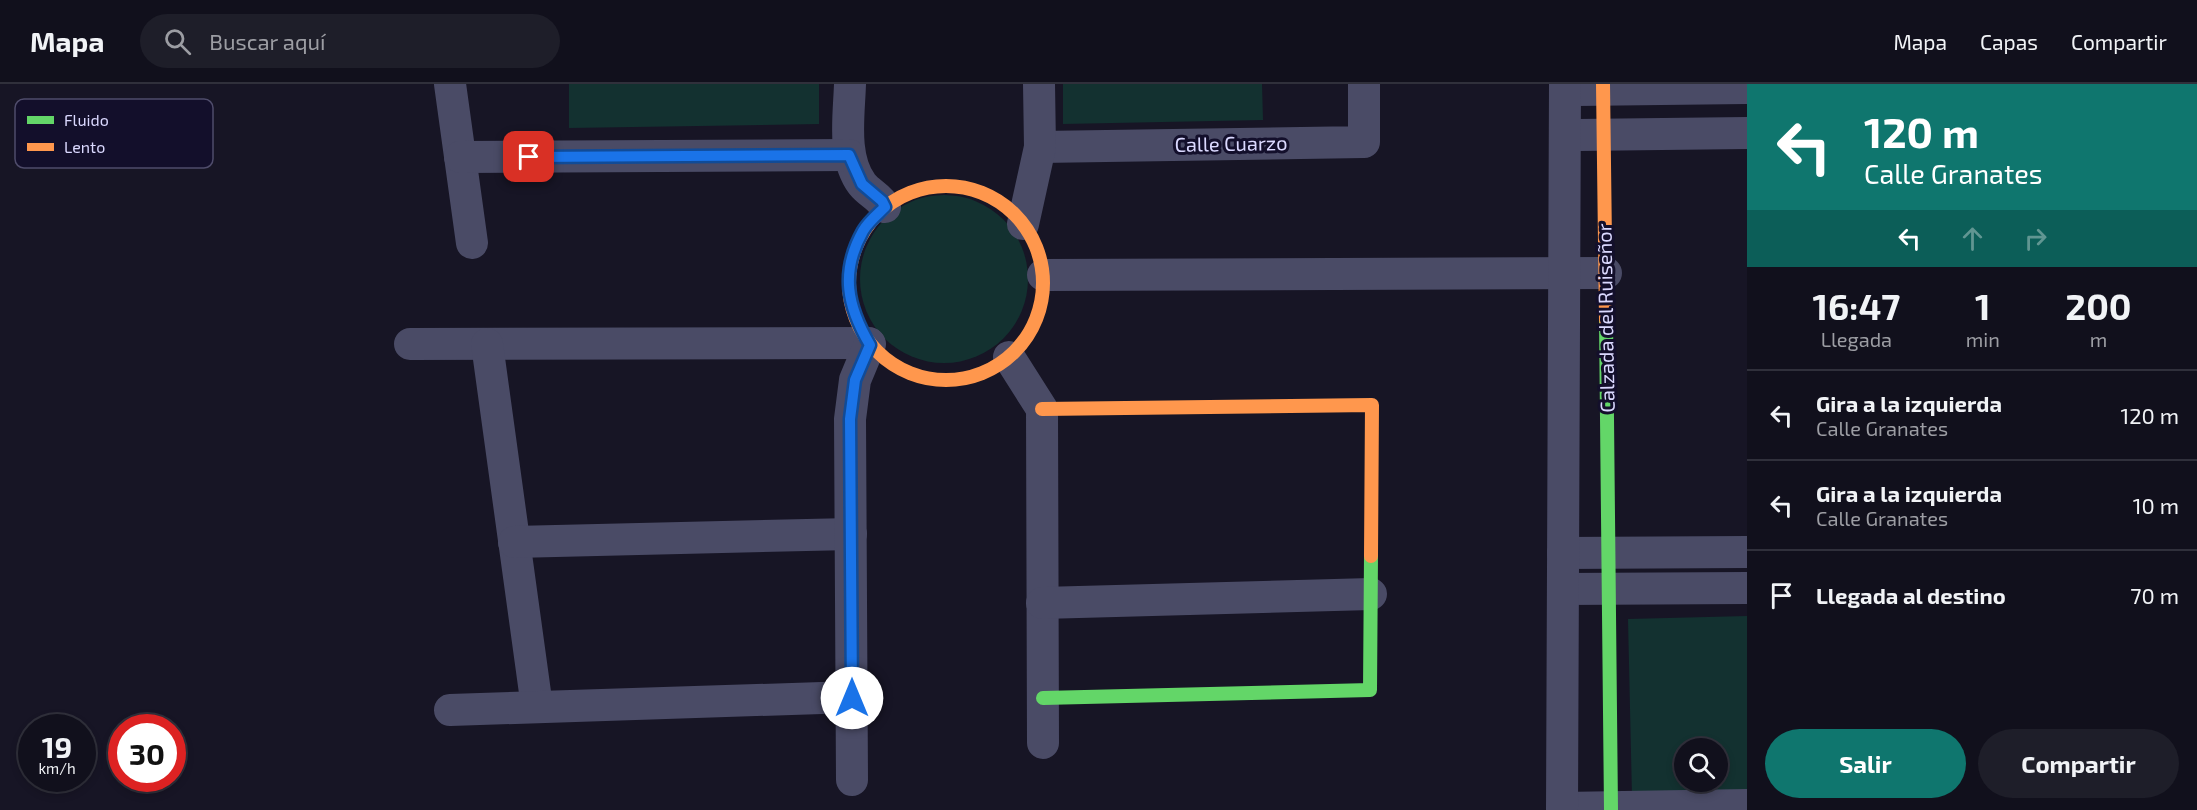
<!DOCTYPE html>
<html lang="es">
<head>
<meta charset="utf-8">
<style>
	body { margin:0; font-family:"Exo 2",sans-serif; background:#1e1e29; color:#f1f3f6; height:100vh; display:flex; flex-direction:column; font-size:22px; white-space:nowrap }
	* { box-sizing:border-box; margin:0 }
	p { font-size:20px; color:#9c9da3 }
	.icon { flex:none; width:33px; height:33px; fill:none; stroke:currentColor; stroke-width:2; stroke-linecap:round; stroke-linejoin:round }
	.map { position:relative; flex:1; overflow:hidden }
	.drawer { display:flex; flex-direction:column; background:#11101c; width:450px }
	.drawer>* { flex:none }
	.hud { background:#0f766e; color:#fff; overflow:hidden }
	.fabs { position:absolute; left:1674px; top:654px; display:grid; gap:12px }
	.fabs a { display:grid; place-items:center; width:54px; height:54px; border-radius:50%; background:#11101c; box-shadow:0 3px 9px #0003,0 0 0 2px #30303b; font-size:30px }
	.speed { position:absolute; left:18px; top:630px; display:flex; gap:12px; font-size:30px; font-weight:700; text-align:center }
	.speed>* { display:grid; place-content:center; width:78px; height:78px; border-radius:50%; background:#11101c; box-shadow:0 3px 9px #0003,0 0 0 2px #30303b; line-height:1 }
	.speed small { font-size:15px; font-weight:400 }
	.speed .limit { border:9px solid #d22; background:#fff; color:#111 }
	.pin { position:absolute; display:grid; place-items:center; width:51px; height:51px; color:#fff; margin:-26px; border-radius:12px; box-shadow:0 3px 9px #0006 }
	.me { position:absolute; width:66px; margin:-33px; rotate:0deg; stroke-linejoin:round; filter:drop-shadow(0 0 4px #0008) }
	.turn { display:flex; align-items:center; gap:21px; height:126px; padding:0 18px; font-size:27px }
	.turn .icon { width:78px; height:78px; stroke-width:2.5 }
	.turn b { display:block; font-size:42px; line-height:51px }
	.lanes { display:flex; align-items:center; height:57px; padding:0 18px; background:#0003; justify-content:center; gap:30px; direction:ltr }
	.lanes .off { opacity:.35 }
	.eta { display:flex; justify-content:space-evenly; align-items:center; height:102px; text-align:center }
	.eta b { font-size:36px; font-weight:700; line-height:42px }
	.action { display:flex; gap:12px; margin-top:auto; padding:12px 18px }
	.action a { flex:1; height:69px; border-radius:36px; background:#0f766e; color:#fff; font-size:24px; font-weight:700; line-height:69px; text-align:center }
	.action a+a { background:#1e1e29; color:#f1f3f6 }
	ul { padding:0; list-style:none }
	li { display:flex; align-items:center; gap:18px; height:90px; padding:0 18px; border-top:2px solid #30303b }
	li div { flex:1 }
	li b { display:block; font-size:22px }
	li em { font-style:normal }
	header { display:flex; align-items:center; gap:36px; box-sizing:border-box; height:84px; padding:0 30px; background:#11101c; border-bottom:2px solid #30303b }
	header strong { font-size:28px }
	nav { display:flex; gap:33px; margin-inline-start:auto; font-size:21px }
	.search { width:420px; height:54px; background:#1e1e29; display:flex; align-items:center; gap:15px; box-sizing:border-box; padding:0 21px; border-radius:33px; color:#9c9da3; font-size:22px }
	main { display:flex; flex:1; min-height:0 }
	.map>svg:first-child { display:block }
	.green { fill:#133130; fill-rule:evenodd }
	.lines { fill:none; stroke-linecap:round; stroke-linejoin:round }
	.street { stroke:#4a4b66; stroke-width:32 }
	.fast { stroke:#63d668; stroke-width:14 }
	.slow { stroke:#ff974d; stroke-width:14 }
	.route-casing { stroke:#114b97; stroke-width:15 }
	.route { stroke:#1a73e8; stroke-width:10 }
	.labels { text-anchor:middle; stroke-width:6; stroke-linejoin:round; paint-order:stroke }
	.street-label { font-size:20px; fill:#dbd9ff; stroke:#130f2b }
	.key { fill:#130f2b; stroke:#4f4c6b; stroke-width:1.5 }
	.key-label { font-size:16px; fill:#dbd9ff }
</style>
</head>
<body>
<header>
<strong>Mapa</strong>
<div class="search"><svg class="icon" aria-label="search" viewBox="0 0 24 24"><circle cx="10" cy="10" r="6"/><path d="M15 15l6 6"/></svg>Buscar aquí</div>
<nav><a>Mapa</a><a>Capas</a><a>Compartir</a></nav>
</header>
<main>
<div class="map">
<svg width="1747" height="726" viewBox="0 0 1747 726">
	<rect width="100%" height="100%" fill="#171525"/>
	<g class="green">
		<path d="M569 0H819V40L569 44Z"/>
		<path d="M1063 0H1262L1263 36 1063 40Z"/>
		<circle cx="944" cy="195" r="84"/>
		<path d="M1747 532V710L1632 713 1628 535ZM1684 664H1718V698H1684Z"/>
	</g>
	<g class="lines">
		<g class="street">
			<path d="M450 0 472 159"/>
			<path d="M850 0C849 32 842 73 862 100 869 109 880 113 885 123"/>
			<path d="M1577 6 1747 4"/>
			<path d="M1578 51 1747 49"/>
			<path d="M1040 63 1364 58V0"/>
			<path d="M460 73 849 71"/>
			<path d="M1023 140 1040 63 1039 0"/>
			<path d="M1043 191 1606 189"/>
			<path d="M410 260 869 259"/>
			<path d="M487 260 537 623"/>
			<path d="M1009 273 1042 325 1043 659"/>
			<path d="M514 458 851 450"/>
			<path d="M1563 469 1747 468"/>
			<path d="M1563 505 1747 504"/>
			<path d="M1042 519 1371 510"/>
			<path d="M450 626 852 613"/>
			<path d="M852 696 850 335 855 296 870 260"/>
			<path d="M1562 724 1747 721"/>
			<path d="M1562 726 1565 0"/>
		</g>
		<g class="fast">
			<path d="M1606 236 1611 726"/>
			<path d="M1043 614 1370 606 1371 472"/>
		</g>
		<g class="slow">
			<path d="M1603 0 1606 236"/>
			<circle cx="946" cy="199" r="97"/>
			<path d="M1042 325 1372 321 1371 472"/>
		</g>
	</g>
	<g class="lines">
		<defs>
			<path id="route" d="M529 73 849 71 862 100 882 117 885 123C878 130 868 138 863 147 840 188 847 222 870 261L855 296 850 335 852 614"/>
		</defs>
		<use href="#route" class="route-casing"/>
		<use href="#route" class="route"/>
	</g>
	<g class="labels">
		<g class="street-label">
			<text transform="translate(1231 60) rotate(-1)" y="7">Calle Cuarzo</text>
			<text transform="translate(1606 234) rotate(-91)" y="7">Calzada del Ruiseñor</text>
		</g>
	</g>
	<rect x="15" y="15" width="198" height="69" rx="9" class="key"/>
	<rect x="27" y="32" width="27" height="8" fill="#63d668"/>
	<rect x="27" y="59" width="27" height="8" fill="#ff974d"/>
	<g class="key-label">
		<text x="64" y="42">Fluido</text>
		<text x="64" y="69">Lento</text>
	</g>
</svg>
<div class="fabs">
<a><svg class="icon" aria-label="search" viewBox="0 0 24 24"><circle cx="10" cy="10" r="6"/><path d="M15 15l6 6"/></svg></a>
</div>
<div class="speed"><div>19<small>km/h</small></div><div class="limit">30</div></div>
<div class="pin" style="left:529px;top:73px;background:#d93025"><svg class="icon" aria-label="arrive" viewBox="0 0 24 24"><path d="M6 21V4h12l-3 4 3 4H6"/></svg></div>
<svg class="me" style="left:852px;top:614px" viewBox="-20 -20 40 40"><circle r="19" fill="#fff"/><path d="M0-13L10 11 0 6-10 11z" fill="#1a73e8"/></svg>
</div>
<section class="drawer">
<div class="hud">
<div class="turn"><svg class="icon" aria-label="left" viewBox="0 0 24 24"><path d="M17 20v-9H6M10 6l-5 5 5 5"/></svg><div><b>120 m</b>Calle Granates</div></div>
<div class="lanes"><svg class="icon" aria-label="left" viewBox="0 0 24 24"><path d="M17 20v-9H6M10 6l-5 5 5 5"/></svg><svg class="icon off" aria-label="ahead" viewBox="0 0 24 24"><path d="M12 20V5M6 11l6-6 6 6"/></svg><svg class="icon off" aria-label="right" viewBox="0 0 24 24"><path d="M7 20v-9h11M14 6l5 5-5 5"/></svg></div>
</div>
<div class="eta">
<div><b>16:47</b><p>Llegada</p></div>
<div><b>1</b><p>min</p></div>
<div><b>200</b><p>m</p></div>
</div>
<ul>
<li><svg class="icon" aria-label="left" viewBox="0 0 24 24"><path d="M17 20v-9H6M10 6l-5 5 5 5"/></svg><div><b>Gira a la izquierda</b><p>Calle Granates</p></div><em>120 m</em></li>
<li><svg class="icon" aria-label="left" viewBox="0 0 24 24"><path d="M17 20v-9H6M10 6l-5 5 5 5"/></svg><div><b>Gira a la izquierda</b><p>Calle Granates</p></div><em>10 m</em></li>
<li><svg class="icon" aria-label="arrive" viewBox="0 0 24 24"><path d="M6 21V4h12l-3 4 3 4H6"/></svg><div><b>Llegada al destino</b></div><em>70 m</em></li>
</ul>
<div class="action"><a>Salir</a><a>Compartir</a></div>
</section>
</main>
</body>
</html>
